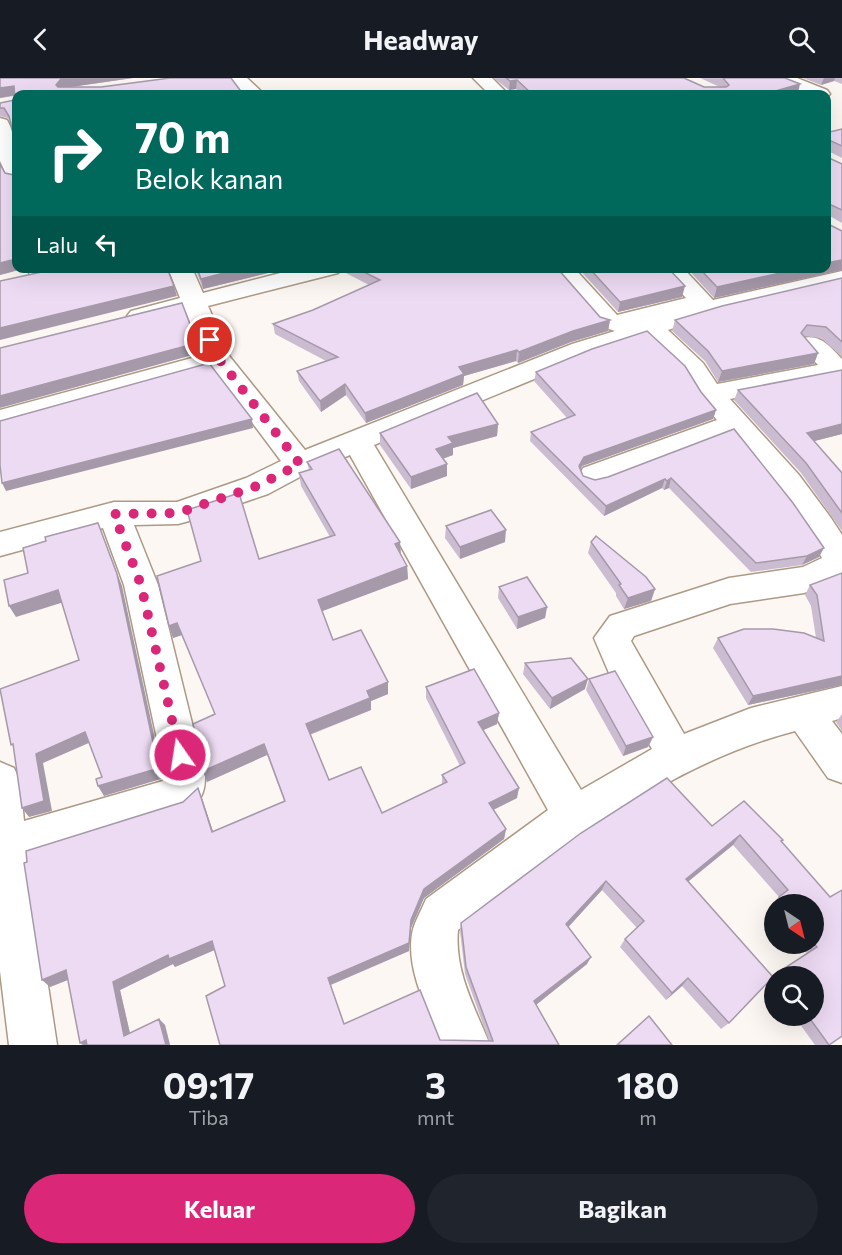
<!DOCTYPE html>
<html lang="id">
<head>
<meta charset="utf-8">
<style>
	body { margin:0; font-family:Commissioner,sans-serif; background:#20242c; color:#f1f3f6; height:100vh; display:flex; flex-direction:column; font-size:22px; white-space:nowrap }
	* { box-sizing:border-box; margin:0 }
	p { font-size:20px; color:#9ea1a6 }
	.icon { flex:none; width:33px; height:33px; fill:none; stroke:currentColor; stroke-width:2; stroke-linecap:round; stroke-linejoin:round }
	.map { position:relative; height:967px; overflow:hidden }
	.side { display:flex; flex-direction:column; background:#171b24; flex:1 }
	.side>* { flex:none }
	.top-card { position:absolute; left:12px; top:12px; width:819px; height:183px; border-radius:12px; box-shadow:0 6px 24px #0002; background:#00695c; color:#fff; overflow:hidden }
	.needle { width:39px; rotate:145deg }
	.buttons { position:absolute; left:764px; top:816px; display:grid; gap:12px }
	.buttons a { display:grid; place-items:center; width:60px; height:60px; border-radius:50%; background:#171b24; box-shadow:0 6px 24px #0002; font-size:30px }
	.pin { position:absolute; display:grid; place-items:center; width:51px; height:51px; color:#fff; margin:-26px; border:3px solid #fff; border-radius:50%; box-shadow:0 2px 6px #0007 }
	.me { position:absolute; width:66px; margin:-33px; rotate:347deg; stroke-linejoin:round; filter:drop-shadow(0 0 4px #0008) }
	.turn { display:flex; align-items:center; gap:21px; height:126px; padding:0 24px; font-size:27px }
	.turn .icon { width:78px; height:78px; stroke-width:2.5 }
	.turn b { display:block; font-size:42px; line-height:51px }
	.then { display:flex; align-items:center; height:57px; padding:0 24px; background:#0003; gap:12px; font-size:22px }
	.eta { display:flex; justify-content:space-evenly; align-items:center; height:102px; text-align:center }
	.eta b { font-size:36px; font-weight:700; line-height:42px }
	.primary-button { display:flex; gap:12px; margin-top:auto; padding:12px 24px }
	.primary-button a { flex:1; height:69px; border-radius:36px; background:#db2777; color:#fff; font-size:24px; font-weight:700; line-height:69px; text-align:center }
	.primary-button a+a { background:#20242c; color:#f1f3f6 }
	header { display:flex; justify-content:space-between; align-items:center; height:78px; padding:0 24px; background:#171b24; font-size:27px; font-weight:700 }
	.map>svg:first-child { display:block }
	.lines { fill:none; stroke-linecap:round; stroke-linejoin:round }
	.street-casing { stroke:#ad9985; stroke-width:3 }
	.street { fill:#fff; fill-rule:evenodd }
	.wall { fill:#ccbcd1; fill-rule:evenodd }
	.shaded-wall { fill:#a699aa }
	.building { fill:#eddbf3; stroke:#a699aa; stroke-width:1.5 }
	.route { stroke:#db2777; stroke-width:10; stroke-dasharray:0 18 }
</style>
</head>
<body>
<header><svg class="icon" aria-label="back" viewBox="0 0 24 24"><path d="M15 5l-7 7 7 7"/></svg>Headway<svg class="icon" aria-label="search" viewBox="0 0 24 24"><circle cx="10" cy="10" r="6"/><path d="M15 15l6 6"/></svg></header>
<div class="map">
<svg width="842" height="967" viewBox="0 0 842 967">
	<rect width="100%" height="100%" fill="#fcf7f3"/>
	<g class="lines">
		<defs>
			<g id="street">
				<path d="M227 0H247L264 16H245Z"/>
				<path d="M473 0H492L508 16H489Z"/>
				<path d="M772 0H797L827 12 830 16 826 20V16H806L775 4Z"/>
				<path d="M0 40 7 42C17 58 16 86 16 105L9 103 0 83Z"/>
				<path d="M27 190H51L52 197 48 202 40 204 32 202Z"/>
				<path d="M168 190H192L203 215 300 190H341L338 195 208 228 230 279 305 372 572 266 615 253 600 248 549 190H574L617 237 686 220 658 190H683L713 222 842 193V207L718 236 668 252 703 285 717 306 818 287 799 266 803 260C821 256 830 269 842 281V298L838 300 730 321 799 397 831 440 842 457V501L804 515 730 526 634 558 631 563 684 656 751 630 842 608V640L832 643 842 656V705L828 700 795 653C664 687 563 772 458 852 454 893 475 930 490 967H442C428 933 404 889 413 851 416 841 422 831 426 821L548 732 350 377 311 393 268 416 189 443 178 446 134 447 158 507 205 698C205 715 201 723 187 732L29 782 57 967H9L0 893V684L14 690 20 703 24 743 163 703 165 698 124 507 103 450 0 478V454L114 424H177L246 400 281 383 212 291 0 350V332L203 277 186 234 140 246 131 243 127 238 131 233 180 220ZM645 260 684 296 700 322 717 342 583 390 579 398 583 406 594 409 605 406 731 358C764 397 797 436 822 480L803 489 729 500 610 538 594 560 609 595 652 671 581 712 374 367 590 278Z"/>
			</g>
		</defs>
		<use href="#street" class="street-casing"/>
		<use href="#street" class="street"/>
	</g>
	<g class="wall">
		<path d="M0 0H133L70 9 16 190H26L0 197V86L5 95 14 97 13 54 11 45 8 40 0 38V25L15 22 14 18 0 20Z"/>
		<path d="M494 0H684L704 9H720L700 0H785L798 15 793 16H522L516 11 509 12Z"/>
		<path d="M803 0H842V6L834 3 821 7Z"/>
		<path d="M826 49 830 54 842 51V80L828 73 827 79 842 86V145L828 137V146L842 153V192L714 220 687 190H826Z"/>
		<path d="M195 190H288L203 211Z"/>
		<path d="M341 190H557L600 239 610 242 608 253 571 264 518 285 516 283 464 298 463 307 366 345 346 317 321 334 299 303 297 293 326 283 275 256 273 246 313 232 369 207 342 193Z"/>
		<path d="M578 190H668L682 219 618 234Z"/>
		<path d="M842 200V279L821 260 803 258 818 275 814 286 718 304 705 283 672 253 675 242Z"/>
		<path d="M842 292V356L814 363 842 395V453L801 395 734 322 738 312Z"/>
		<path d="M536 294 701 314 716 332 713 341 582 388 580 391 583 398 595 402 608 399 734 351 819 479 802 487 751 494 669 410 664 412 662 410 604 438 530 363 531 354 567 340 534 303Z"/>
		<path d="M498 346 497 358 453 370V377L443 381 447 386V398L411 411 380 367V355Z"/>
		<path d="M307 384 401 476 407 488 408 501 322 533 333 562 388 604V616L371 623V632L310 657 329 702 382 735 442 707V697L460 688 426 620V609L499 635 497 646 483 652 517 720 493 732 506 751 504 761 424 820 411 850 409 873 331 907 344 946 440 962 489 963 465 896 460 853 461 845 712 748 781 764 830 819 829 967H815L794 938H813V898H774V910L769 903 729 945 721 951 682 908 666 922 620 869 625 861 637 850 602 812 568 849 587 886 536 927 559 967H220L225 908 214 872 175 889 173 886 120 912 130 955 159 941 165 947 170 967H83L80 965 68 902 50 909 183 724 198 710 202 720 213 753 284 723 267 677 207 704 215 636 182 557 173 560 169 548 259 481 330 459 301 408 299 395 309 392ZM733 767 779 819 771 827 774 831V826H813V866H799L807 875 773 899 688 804Z"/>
		<path d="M446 448 505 464 460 481 445 460Z"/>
		<path d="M591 464 655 511 651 523 624 531 616 518V515L588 475Z"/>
		<path d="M842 495V607L748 627 713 570 718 560H816L811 528 805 517 810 507Z"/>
		<path d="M499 509 547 529 545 540 517 551 498 520Z"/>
		<path d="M525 585 585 611 550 631 523 596Z"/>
		<path d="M589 601 653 659 648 669 623 678 586 612Z"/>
		<path d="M842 636V653L836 644Z"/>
	</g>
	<g class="shaded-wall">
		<path d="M65 0H133L64 10 59 16 56 7 61 1Z"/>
		<path d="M824 0H835L834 3 821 7Z"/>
		<path d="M517 2 516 11 509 12 510 3Z"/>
		<path d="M800 6 798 15 793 16H765Z"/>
		<path d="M14 8 16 17 0 20V10Z"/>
		<path d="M16 181V190H26L0 197V185Z"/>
		<path d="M842 182V192L714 220 717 209 803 190H826V185Z"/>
		<path d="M243 190H288L203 211 201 201Z"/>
		<path d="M174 208 177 218 0 262V250Z"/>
		<path d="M685 208 682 219 618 234 620 224Z"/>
		<path d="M610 242 608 253 571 264 518 285 519 274 573 253Z"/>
		<path d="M197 265 200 275 0 330V318Z"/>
		<path d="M517 272 516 283 464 298 463 307 366 345 365 335 459 289Z"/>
		<path d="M818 275 814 286 718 304 722 293Z"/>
		<path d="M345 306 346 317 321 334 320 323Z"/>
		<path d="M716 332 713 341 582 388 577 397 579 388 584 379Z"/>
		<path d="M252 341 253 350 6 413 2 405Z"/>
		<path d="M498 346 497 358 453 370V377L436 383V371L448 359Z"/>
		<path d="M842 346V356L803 366 807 355Z"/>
		<path d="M447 386V398L411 411V399Z"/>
		<path d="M671 400 669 410 664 412 667 403Z"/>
		<path d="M665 401 662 410 604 438 606 428Z"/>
		<path d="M98 445 122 508 163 698 161 701 104 718 98 708 156 691Z"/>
		<path d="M506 452 505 464 460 481V469Z"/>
		<path d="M400 464 401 476 395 466Z"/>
		<path d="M824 470 819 479 802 487 807 478Z"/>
		<path d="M407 488 408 501 320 534 318 522Z"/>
		<path d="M655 511 651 523 624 531 628 520Z"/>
		<path d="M58 512 64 524 16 539 9 528Z"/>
		<path d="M547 529 545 540 517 551 518 539Z"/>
		<path d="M177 545 182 557 173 560 169 548Z"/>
		<path d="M842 598V607L748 627 753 618Z"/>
		<path d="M588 601 585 611 550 631 552 620Z"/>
		<path d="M388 604V616L371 623V632L308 657 306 646 367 613Z"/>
		<path d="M499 635 497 646 477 655 478 644Z"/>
		<path d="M85 654 91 664 43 685 52 733 29 739 22 730 36 676Z"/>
		<path d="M653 659 648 669 623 678 626 668Z"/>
		<path d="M264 666 267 677 207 704 203 693Z"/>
		<path d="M198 710 202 720 216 763 212 754Z"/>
		<path d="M519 710 517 720 487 735 489 725Z"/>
		<path d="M506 751 504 761 424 820 411 850 409 873 330 907 328 900 411 842 424 811Z"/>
		<path d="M740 757 733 767 680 810 686 801Z"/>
		<path d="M606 803 602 812 563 855 566 846Z"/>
		<path d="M212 863 217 871 175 889 173 886 120 912 132 964 124 958 113 904 168 877Z"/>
		<path d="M591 879 587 886 532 930 534 923Z"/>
		<path d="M66 892 75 899 50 909 42 902Z"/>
		<path d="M688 900 682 908 666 922 672 915Z"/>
		<path d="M159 941 165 947 170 967H166Z"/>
		<path d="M86 962 93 967H83L80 965Z"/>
	</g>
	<g class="building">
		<path d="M0 0H65L61 1 56 7 58 9H101L170 0H231L243 16H16V181L0 185V86L5 95 14 97 13 54 9 38 4 30H0V25L15 22 14 8 0 10Z"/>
		<path d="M506 0H684L704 9H726L729 7 723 0H785L800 6 765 16H532L517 2 510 3Z"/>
		<path d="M826 49 830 54 842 51V68L829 62 827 79 842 86V132L829 126 828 146 842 153V182L826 185Z"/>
		<path d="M60 190H167L174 208 0 250V203Z"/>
		<path d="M197 190H243L201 201Z"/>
		<path d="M356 190H557L600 239 610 242 573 253 519 274 517 272 459 289 464 296 365 335 345 306 320 323 297 293 338 279 273 246 313 232 380 202Z"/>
		<path d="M589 190H668L685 208 620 224Z"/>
		<path d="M699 190H803L717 209Z"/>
		<path d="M842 200V264L826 249 807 247 801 255 818 275 722 293 708 273 675 242 722 228Z"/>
		<path d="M182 225 197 265 0 318V270Z"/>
		<path d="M647 253 685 288 701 314 716 332 584 379 579 388 583 398 595 402 608 399 734 351 793 425 824 470 807 478 756 485 671 400 667 403 665 401 606 428 531 354 575 337 536 294 592 271Z"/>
		<path d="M209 285 252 341 2 405 0 387V343Z"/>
		<path d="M842 292V346L807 355 842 395V435L806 385 738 312Z"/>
		<path d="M477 315 498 346 448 359 453 365 436 371 447 386 411 399 380 355Z"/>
		<path d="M339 371 400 464 395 466 407 488 318 522 333 562 361 552 388 604 367 613 370 620 306 646 329 702 361 689 382 735 447 704 442 697 465 685 426 609 474 591 499 635 478 644 519 710 489 725 506 751 424 811 411 842 409 865 328 900 344 946 420 912 440 962 493 963 466 889 461 845 581 755 667 700 712 748 744 723 783 762 781 763 830 819 842 812V958L829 967 808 938H813V898H780L777 895 817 869 813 864V826H786L779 819 788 812 740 757 686 801 773 899 729 945 688 900 672 915 625 861 644 843 606 803 566 846 591 879 534 923 559 967H220L206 918 225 908 212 863 169 881 168 877 113 904 124 958 159 941 166 967H87L86 962 80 965 66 892 42 902 24 785 27 784 26 773 183 724 198 710 212 754 285 723 264 666 203 693 193 646 215 636 177 545 169 548 157 498 201 483 187 432 239 415 259 481 335 457 299 395 312 391 307 384Z"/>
		<path d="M491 432 506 452 460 469 446 448Z"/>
		<path d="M98 445 117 496 158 688 156 691 98 708 96 701 102 699 85 654 36 676 44 723 22 730 13 666 11 667 0 611 79 582 58 512 9 528 4 502 28 495 23 470 46 463 45 459Z"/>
		<path d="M596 458 646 499 655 511 628 520 619 507 621 506 591 464Z"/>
		<path d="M842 495V598L753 618 718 560 744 551H773L804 555 824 563 817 517 810 507Z"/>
		<path d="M527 499 547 529 518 539 499 509Z"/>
		<path d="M571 580 588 601 552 620 525 585Z"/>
		<path d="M615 593 653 659 626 668 589 601Z"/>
		<path d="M649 938 672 967H617Z"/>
	</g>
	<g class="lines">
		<path class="route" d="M180 677 141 507 114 436 178 435 257 408 300 386 219 281 210 262"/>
	</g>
</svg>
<div class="buttons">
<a><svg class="needle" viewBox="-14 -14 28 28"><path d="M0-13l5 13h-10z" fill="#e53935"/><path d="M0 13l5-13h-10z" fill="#9ea1a6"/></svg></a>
<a><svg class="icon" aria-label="search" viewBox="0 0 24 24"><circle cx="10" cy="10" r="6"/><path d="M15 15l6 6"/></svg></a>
</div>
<div class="pin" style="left:210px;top:262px;background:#d93025"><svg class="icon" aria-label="arrive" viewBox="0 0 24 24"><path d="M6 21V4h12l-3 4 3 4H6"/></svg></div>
<svg class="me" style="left:180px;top:677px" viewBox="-20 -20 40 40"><circle r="17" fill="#db2777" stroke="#fff" stroke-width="3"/><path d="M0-11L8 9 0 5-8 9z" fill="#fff"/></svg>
<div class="top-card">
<div class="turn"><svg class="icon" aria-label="right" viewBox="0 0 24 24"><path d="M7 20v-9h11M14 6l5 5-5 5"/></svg><div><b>70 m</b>Belok kanan</div></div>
<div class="then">Lalu<svg class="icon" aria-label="left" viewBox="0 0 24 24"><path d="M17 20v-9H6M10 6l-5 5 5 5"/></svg></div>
</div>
</div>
<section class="side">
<div class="eta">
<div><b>09:17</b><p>Tiba</p></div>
<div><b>3</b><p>mnt</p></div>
<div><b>180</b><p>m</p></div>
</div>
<div class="primary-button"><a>Keluar</a><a>Bagikan</a></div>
</section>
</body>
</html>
